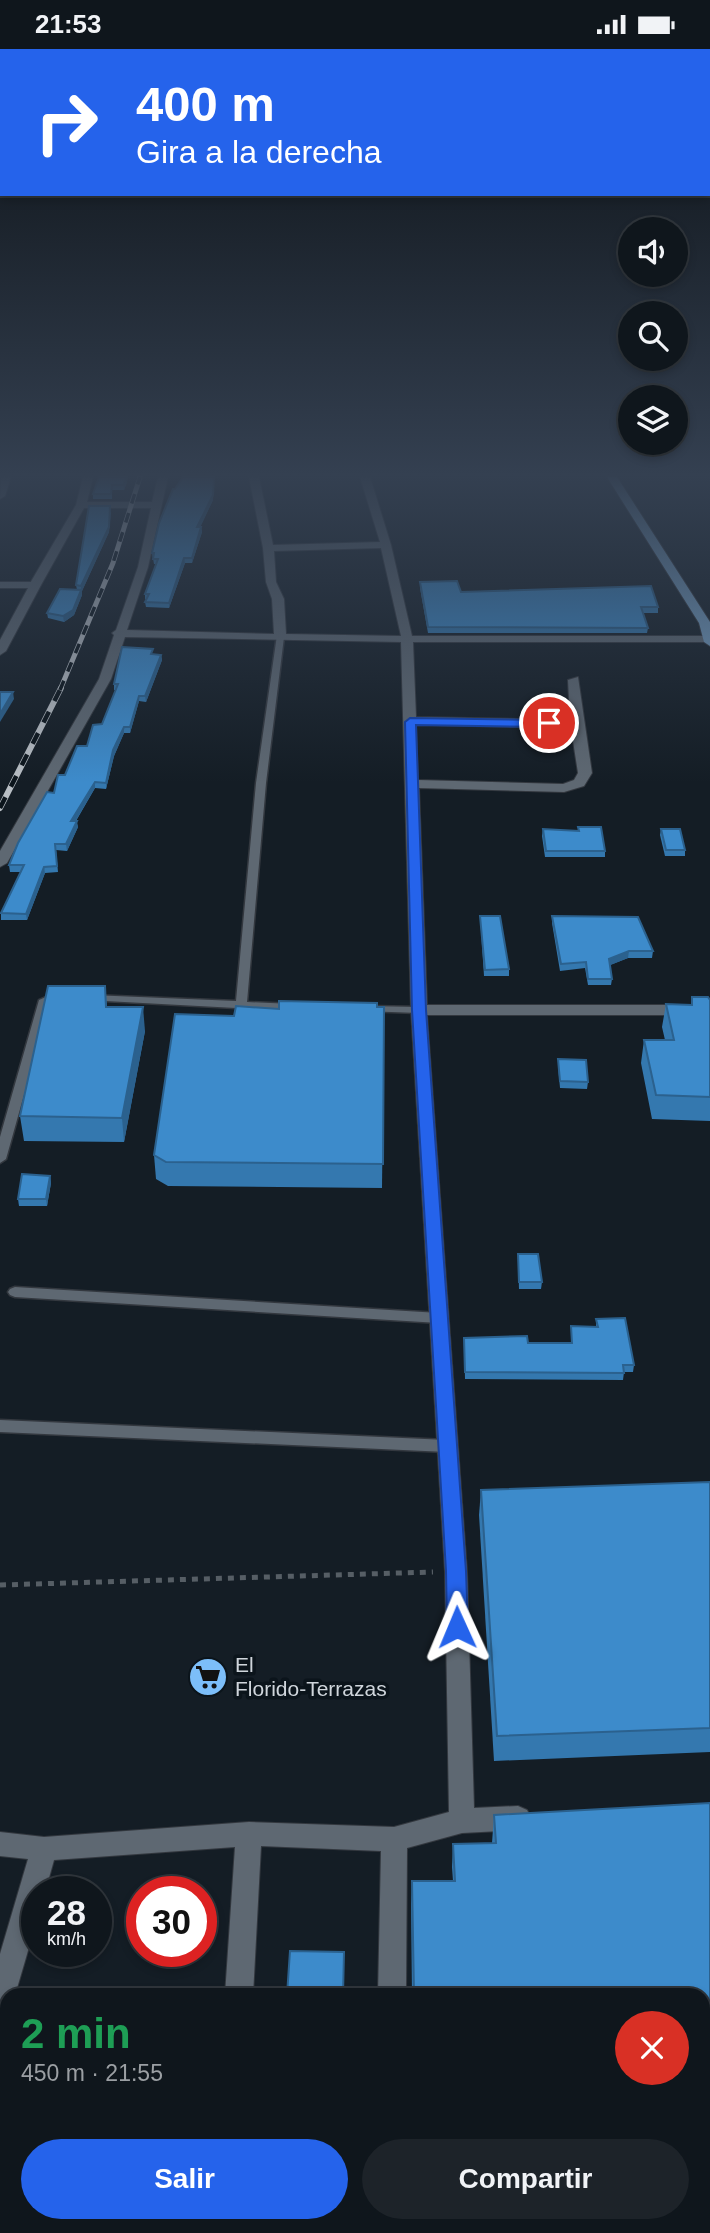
<!DOCTYPE html>
<html lang="es">
<head>
<meta charset="utf-8">
<style>
	body { margin:0; font-family:Helvetica,sans-serif; background:#1d2329; color:#f1f3f6; height:100vh; display:flex; flex-direction:column; font-size:26px; white-space:nowrap }
	* { box-sizing:border-box; margin:0 }
	p { font-size:23px; color:#9b9fa3 }
	.icon { flex:none; width:38px; height:38px; fill:none; stroke:currentColor; stroke-width:2; stroke-linecap:round; stroke-linejoin:round }
	.map { position:relative; flex:1; overflow:hidden }
	.details { position:absolute; left:0px; top:1939px; width:710px; height:245px; display:flex; flex-direction:column; background:#0f161c; border-radius:21px 21px 0 0; box-shadow:0 4px 10px #0003,0 0 0 2px #2f353b }
	.details>* { flex:none }
	.top-card { position:absolute; left:0px; top:0px; width:710px; height:147px; box-shadow:0 4px 10px #0003,0 0 0 2px #2f353b; background:#2563eb; color:#fff; overflow:hidden }
	.controls { position:absolute; left:618px; top:168px; display:grid; gap:14px }
	.controls a { display:grid; place-items:center; width:70px; height:70px; border-radius:50%; background:#0f161c; box-shadow:0 4px 10px #0003,0 0 0 2px #2f353b; font-size:35px }
	.speed { position:absolute; left:21px; top:1827px; display:flex; gap:14px; font-size:35px; font-weight:700; text-align:center }
	.speed>* { display:grid; place-content:center; width:91px; height:91px; border-radius:50%; background:#0f161c; box-shadow:0 4px 10px #0003,0 0 0 2px #2f353b; line-height:1 }
	.speed small { font-size:18px; font-weight:400 }
	.speed .limit { border:10px solid #d22; background:#fff; color:#111 }
	.pin { position:absolute; display:grid; place-items:center; width:60px; height:60px; color:#fff; margin:-30px; border:4px solid #fff; border-radius:50%; box-shadow:0 2px 7px #0007 }
	.me { position:absolute; width:77px; margin:-38px; rotate:359deg; stroke-linejoin:round; filter:drop-shadow(0 0 5px #0008) }
	.turn { display:flex; align-items:center; gap:24px; height:147px; padding:0 21px; font-size:32px }
	.turn .icon { width:91px; height:91px; stroke-width:2.5 }
	.turn b { display:block; font-size:49px; line-height:60px }
	.round { display:grid; place-items:center; flex:none; width:74px; height:74px; border-radius:37px; background:#1d2329 }
	.headline { display:flex; align-items:center; justify-content:space-between; height:119px; padding:0 21px }
	h1 { font-size:42px; font-weight:700; line-height:52px; color:#1e9e55 }
	.cta { display:flex; gap:14px; margin-top:auto; padding:14px 21px }
	.cta a { flex:1; height:80px; border-radius:42px; background:#2563eb; color:#fff; font-size:28px; font-weight:700; line-height:80px; text-align:center }
	.cta a+a { background:#1d2329; color:#f1f3f6 }
	.status { display:flex; justify-content:space-between; align-items:center; height:49px; padding:0 35px; background:#0f161c; direction:ltr }
	.status svg { height:19px; fill:currentColor }
	.map>svg:first-child { display:block }
	.lines { fill:none; stroke-linecap:round; stroke-linejoin:round }
	.service-casing { stroke:#33383f; stroke-width:3 }
	.minor-casing { stroke:#33383f; stroke-width:2 }
	.tertiary-casing { stroke:#33383f; stroke-width:2 }
	.primary-casing { stroke:#33383f; stroke-width:2 }
	.path { stroke:#565e65; stroke-width:5; stroke-dasharray:6 6; stroke-linecap:butt }
	.service { fill:#5e6872; fill-rule:evenodd }
	.minor { fill:#5e6872; fill-rule:evenodd }
	.tertiary { fill:#5e6872; fill-rule:evenodd }
	.primary { fill:#759fc4; fill-rule:evenodd }
	.rail-far1-casing { stroke:#b8bec4; stroke-width:5 }
	.rail-casing { stroke:#b8bec4; stroke-width:6 }
	.rail-far1 { stroke:#0b141b; stroke-width:3.5; stroke-dasharray:10; stroke-linecap:butt }
	.rail { stroke:#0b141b; stroke-width:4.5; stroke-dasharray:12; stroke-linecap:butt }
	.wall { fill:#3478af }
	.shaded-wall { fill:#2b618e }
	.building { fill:#3d8bcb; stroke:#2b618e; stroke-width:2 }
	.route { fill:#2563eb; stroke:#184099; stroke-width:2 }
	.labels { text-anchor:middle; stroke-width:7; stroke-linejoin:round; paint-order:stroke }
	.near-poi-label { font-size:21px; fill:#cfd5db; stroke:#0b141b; text-anchor:start }
</style>
</head>
<body>
<div class="status"><b>21:53</b><svg viewBox="0 0 49 12"><path d="M0 12V9h3v3zM5 12V6h3v6zM10 12V3h3v9zM15 12V0h3v12zM26 1h20v11H26zM47 4h2v5h-2z"/></svg></div>
<div class="map">
<svg width="710" height="2184" viewBox="0 0 710 2184">
	<rect width="100%" height="100%" fill="#141d25"/>
	<g class="lines">
		<defs>
			<g id="service">
				<path d="M277 586 284 588 266 734 247 953 293 955 299 958 293 961 246 959 241 961 236 959 87 951 85 949 91 946 236 952 256 734Z"/>
				<path d="M48 947 54 950 50 953 6 1110 0 1114V1088L39 951Z"/>
				<path d="M367 957 419 958 425 961 419 964 363 962 361 960Z"/>
				<path d="M15 1238 439 1264 444 1266 446 1269 444 1272 439 1274 15 1248 10 1246 8 1243 10 1240Z"/>
				<path d="M0 1371 447 1391 452 1393 454 1397 452 1401 447 1403 0 1383Z"/>
			</g>
			<g id="minor">
				<path d="M1 428H11L5 447 0 450Z"/>
				<path d="M83 428H93L87 453H152L158 428H168L148 518 127 581 274 585 272 550 266 533 263 499 249 428H259L273 496 380 493 360 428H370L391 496 412 587H710V593H413L416 668 570 671 568 631 578 628 592 724 584 737 564 743 419 739 427 956H710V966H427L467 1523 474 1759 518 1757 527 1761 531 1769 527 1777 518 1781 462 1784 407 1799 406 1946H378L381 1802 261 1797 253 1946H225L235 1798 54 1811 45 1843H37V1871L15 1946H7V1963L0 1966V1905L28 1810 0 1807V1783L44 1788 249 1773 394 1778 449 1763 445 1523 411 961 401 593 125 588 111 630 7 814 0 818V802L99 630 114 586 112 584 116 581 138 518 151 459H84L41 536 31 538 29 536 76 456ZM381 499 401 587 286 585 284 550 276 533 274 502ZM416 676 571 679 578 724 574 731 563 735 418 731Z"/>
				<rect x="209" y="2177" width="30" height="7"/>
				<rect x="374" y="2177" width="30" height="7"/>
			</g>
			<path id="tertiary" d="M0 533H35L41 536 6 602 0 606V591L28 539H0Z"/>
			<path id="primary" d="M607 428H617L710 573V597L704 593 699 574Z"/>
		</defs>
		<use href="#service" class="service-casing"/>
		<use href="#minor" class="minor-casing"/>
		<use href="#tertiary" class="tertiary-casing"/>
		<use href="#primary" class="primary-casing"/>
		<path class="path" d="M0 1536 433 1523"/>
		<use href="#service" class="service"/>
		<use href="#minor" class="minor"/>
		<use href="#tertiary" class="tertiary"/>
		<use href="#primary" class="primary"/>
		<defs>
			<path id="rail-far1" d="M60 641 113 514 140 428"/>
			<path id="rail" d="M0 759 61 639"/>
		</defs>
		<use href="#rail-far1" class="rail-far1-casing"/>
		<use href="#rail" class="rail-casing"/>
		<use href="#rail-far1" class="rail-far1"/>
		<use href="#rail" class="rail"/>
	</g>
	<g class="wall">
		<path d="M127 428V433L124 441H112V450H93V445Z"/>
		<path d="M214 428 213 451 200 478H201L202 483 192 514H185L169 559 146 558 145 553 147 550H145V545L156 515H154L152 504 175 440Z"/>
		<path d="M111 462 109 483 82 542V546L74 566 64 573 48 569 47 564 77 541 76 536Z"/>
		<path d="M420 533 461 543 658 558V564H643L648 579 647 584H428L420 539Z"/>
		<path d="M153 605 161 606 162 611 146 653 139 652 130 684H124L114 707 106 740 95 739 76 772 78 778 67 802 56 801 58 823 45 824 27 871H1V864L21 823H10L9 816 54 744 102 675 116 641H114V635Z"/>
		<path d="M578 778 605 802V808H545L542 787 543 780 578 782Z"/>
		<path d="M661 780 685 801V807H665L660 786Z"/>
		<path d="M480 867 509 920V927H484Z"/>
		<path d="M552 867 653 902 652 909H628L610 916 612 930 611 936H588L585 919 560 922 552 874Z"/>
		<path d="M105 937 107 958 145 982 124 1093 24 1092 20 1067Z"/>
		<path d="M692 948 710 951V1072L652 1070 641 1014 644 991H665L662 978 666 955 691 956Z"/>
		<path d="M384 958 382 1139 168 1137 156 1130 154 1106 234 967 279 960Z"/>
		<path d="M558 1010 588 1033 587 1040 560 1039 558 1017Z"/>
		<path d="M50 1127 51 1134 47 1157H19L18 1150Z"/>
		<path d="M518 1205 542 1233 541 1240H519Z"/>
		<path d="M596 1270 634 1316 633 1323H624L623 1331 465 1330 464 1289 528 1294H571V1277L596 1278Z"/>
		<path d="M710 1433V1703L494 1712 479 1466 481 1441Z"/>
		<path d="M710 1754V2184H468L467 2177H704V1946H412L411 1855 412 1832H453L452 1818 453 1795 492 1794 494 1766Z"/>
	</g>
	<g class="shaded-wall">
		<path d="M127 428V433L124 441 123 436Z"/>
		<path d="M214 428 213 451 198 483 197 478Z"/>
		<path d="M110 457 109 483 82 542V546L74 566 64 573 63 567 81 542V537Z"/>
		<path d="M201 478 202 483 192 514V509Z"/>
		<path d="M184 509 185 514 169 559V554Z"/>
		<path d="M161 606 162 611 146 653 145 647Z"/>
		<path d="M13 643 14 650 0 673V665Z"/>
		<path d="M139 647V652L130 684V678Z"/>
		<path d="M124 678V684L114 707 106 740V734L113 701Z"/>
		<path d="M95 733V739L72 778 71 772Z"/>
		<path d="M77 772 78 778 67 802 66 795Z"/>
		<path d="M44 818 45 824 27 871 26 865Z"/>
		<path d="M629 902 628 909 608 917 609 910Z"/>
		<path d="M143 958 145 982 124 1093 122 1069Z"/>
		<path d="M50 1127 51 1134 47 1157 46 1150Z"/>
	</g>
	<g class="building">
		<path d="M99 428H127V429L123 436H112L111 445H93Z"/>
		<path d="M183 428H214L213 446 197 478H201L192 509H184L169 554 145 553 149 545H145L158 510H153L154 504H152L159 474 173 440H175Z"/>
		<path d="M89 457H110L109 478 81 537 76 536Z"/>
		<path d="M457 532 461 543 651 537 658 558H641L648 579 428 578 420 533Z"/>
		<path d="M60 540 81 541 73 561 63 567 47 564Z"/>
		<path d="M122 598 153 600 151 605 161 606 145 647H139L130 678H124L113 701 106 734 95 733 71 772H77L66 795H55L57 817 44 818 26 865 1 864 24 816H9L18 794 47 743 54 744 58 726H65L77 697H87L93 676 102 675 118 635H114Z"/>
		<path d="M0 643H13L0 665Z"/>
		<path d="M578 778H601L605 802H546L543 780 579 782Z"/>
		<path d="M661 780H680L685 801H666Z"/>
		<path d="M480 867H500L509 920 485 921Z"/>
		<path d="M552 867 638 868 653 902H629L609 910 612 930H588L586 913 561 915Z"/>
		<path d="M48 937H105L106 958H143L122 1069 20 1067Z"/>
		<path d="M692 948H708L710 951V1048L656 1046 644 991H674L666 955 692 956Z"/>
		<path d="M279 952 377 954V958H384L383 1115 166 1113 154 1106 175 965 234 967 236 957 279 960Z"/>
		<path d="M558 1010 586 1011 588 1033 560 1032Z"/>
		<path d="M22 1125 50 1127 46 1150H18Z"/>
		<path d="M518 1205H538L542 1233H519Z"/>
		<path d="M625 1269 634 1316H623L624 1324 465 1323 464 1289 527 1287 528 1294H572L571 1277 598 1278 596 1270Z"/>
		<path d="M710 1433V1679L497 1687 481 1441Z"/>
		<path d="M710 1754V2184H471L470 2177H704V1946H414L412 1832H455L453 1795 496 1794 494 1766Z"/>
		<path d="M290 1902 344 1903 343 1946H287Z"/>
		<path d="M124 1941 216 1943V1946H123Z"/>
		<path d="M83 2177H168L167 2184H82Z"/>
		<path d="M274 2177H334V2184H273Z"/>
	</g>
	<linearGradient id="sky" x2="0" y2="1"><stop stop-color="#0b1014"/><stop offset="0.58" stop-color="#344051"/><stop offset="1" stop-color="#344051" stop-opacity="0"/></linearGradient>
	<rect width="710" height="734" fill="url(#sky)"/>
	<path class="route" d="M410 669 549 671 555 674 549 678 416 676 426 961 466 1522 468 1578 465 1584 457 1587 450 1584 447 1578 446 1522 412 961 405 673Z"/>
	<defs>
		<symbol id="supermarket-disc" viewBox="-11 -11 22 22"><circle r="9.5" fill="#7cbef9" stroke="#0b141b"/><path d="M-6-5.5h2.5l.6 2H6L4.5 2H-2.5L-4.4-4H-6ZM-1.5 3.2a1.3 1.3 0 1 0 .1 0ZM3 3.2a1.3 1.3 0 1 0 .1 0Z" fill="#111"/></symbol>
	</defs>
	<g fill-rule="evenodd">
		<use href="#supermarket-disc" x="186" y="1606" width="44" height="44"/>
	</g>
	<g class="labels">
		<g class="near-poi-label">
			<text x="235" y="1623">El<tspan x="235" dy="24">Florido-Terrazas</tspan></text>
		</g>
	</g>
</svg>
<div class="controls">
<a><svg class="icon" aria-label="sound" viewBox="0 0 24 24"><path d="M4 9h4l5-4v14l-5-4H4zM17 9q2 3 0 6"/></svg></a>
<a><svg class="icon" aria-label="search" viewBox="0 0 24 24"><circle cx="10" cy="10" r="6"/><path d="M15 15l6 6"/></svg></a>
<a><svg class="icon" aria-label="layers" viewBox="0 0 24 24"><path d="M12 4l9 5-9 5-9-5zM3 14l9 5 9-5"/></svg></a>
</div>
<div class="speed"><div>28<small>km/h</small></div><div class="limit">30</div></div>
<div class="pin" style="left:549px;top:674px;background:#d93025"><svg class="icon" aria-label="arrive" viewBox="0 0 24 24"><path d="M6 21V4h12l-3 4 3 4H6"/></svg></div>
<svg class="me" style="left:457px;top:1578px" viewBox="-20 -20 40 40"><path d="M0-17L14 15 0 8-14 15z" fill="#2563eb" stroke="#fff" stroke-width="4"/></svg>
<div class="top-card">
<div class="turn"><svg class="icon" aria-label="right" viewBox="0 0 24 24"><path d="M7 20v-9h11M14 6l5 5-5 5"/></svg><div><b>400 m</b>Gira a la derecha</div></div>
</div>
<section class="details">
<div class="headline"><div><h1>2 min</h1><p>450 m · 21:55</p></div><a class="round" style="background:#d93025;color:#fff"><svg class="icon" aria-label="close" viewBox="0 0 24 24"><path d="M6 6l12 12M18 6L6 18"/></svg></a></div>
<div class="cta"><a>Salir</a><a>Compartir</a></div>
</section>
</div>
</body>
</html>
